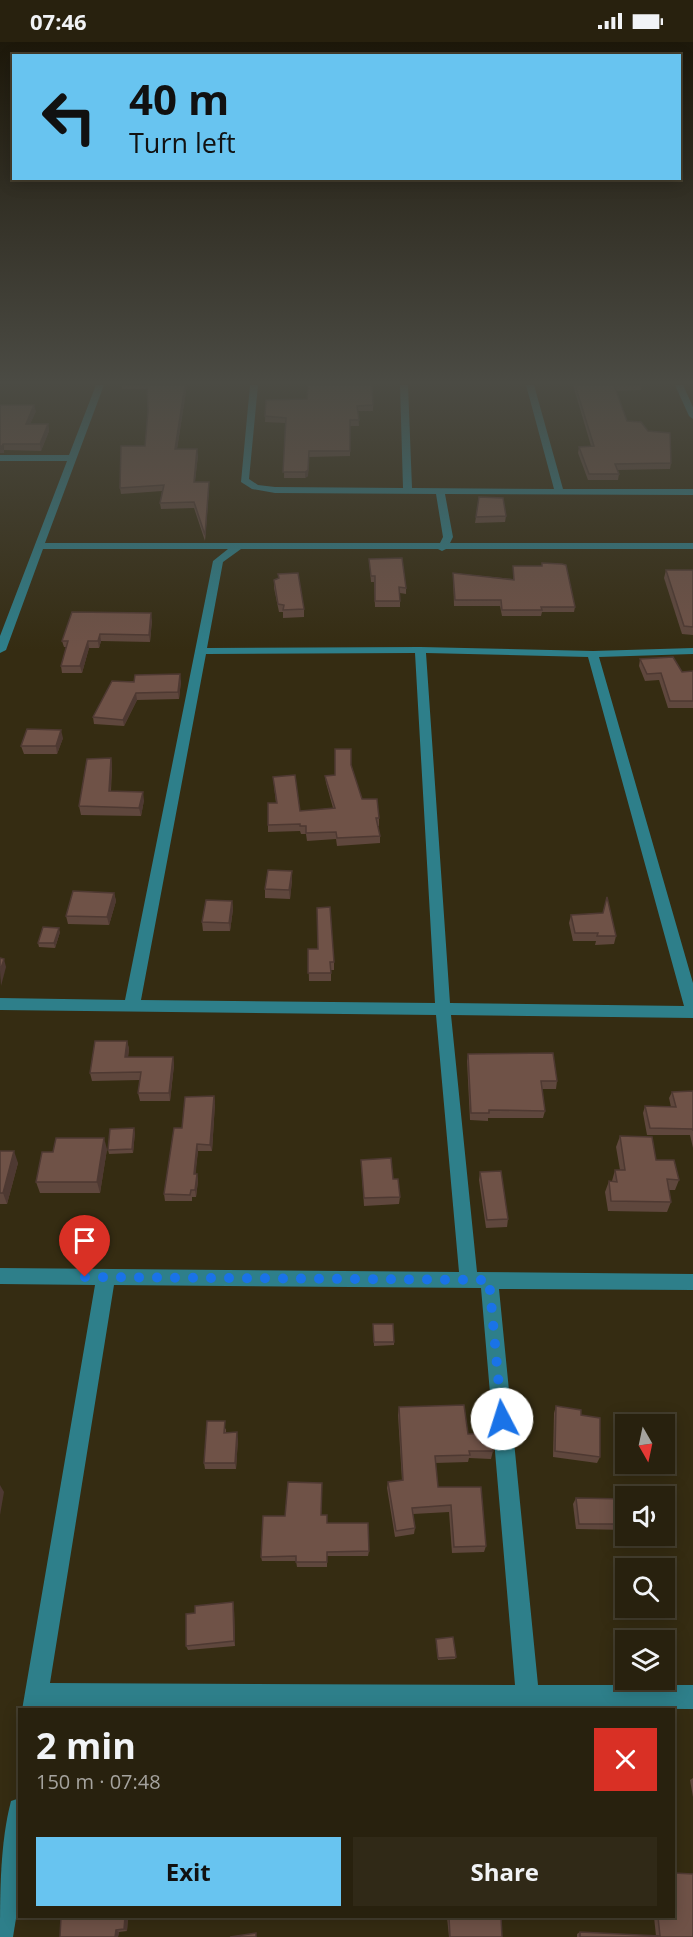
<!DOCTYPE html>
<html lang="en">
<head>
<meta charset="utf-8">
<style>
	body { margin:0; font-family:"Open Sans",sans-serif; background:#302917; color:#f1f3f6; height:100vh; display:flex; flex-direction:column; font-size:22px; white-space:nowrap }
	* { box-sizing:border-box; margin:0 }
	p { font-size:20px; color:#a5a39e }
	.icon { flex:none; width:33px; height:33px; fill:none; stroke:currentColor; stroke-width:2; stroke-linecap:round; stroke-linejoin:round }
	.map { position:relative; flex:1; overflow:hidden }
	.side { position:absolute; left:18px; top:1666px; width:657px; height:210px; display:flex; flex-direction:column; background:#28210e; border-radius:0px; box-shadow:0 3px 15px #0003,0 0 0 2px #443e2e }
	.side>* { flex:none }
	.guide { position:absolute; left:12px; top:12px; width:669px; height:126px; border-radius:0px; box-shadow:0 3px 15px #0003,0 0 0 2px #443e2e; background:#68c4f0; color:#111; overflow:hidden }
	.needle { width:39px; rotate:171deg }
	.buttons { position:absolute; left:615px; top:1372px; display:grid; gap:12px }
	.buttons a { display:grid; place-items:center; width:60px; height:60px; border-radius:0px; background:#28210e; box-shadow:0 3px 15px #0003,0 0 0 2px #443e2e; font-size:30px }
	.pin { position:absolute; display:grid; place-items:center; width:51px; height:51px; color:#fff; margin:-62px -26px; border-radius:50% 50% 50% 0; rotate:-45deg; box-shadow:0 0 6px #0007 }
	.pin .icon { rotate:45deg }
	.me { position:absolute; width:66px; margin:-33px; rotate:355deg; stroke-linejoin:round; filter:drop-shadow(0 0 4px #0008) }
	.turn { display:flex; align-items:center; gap:21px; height:126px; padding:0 18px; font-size:27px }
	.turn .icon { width:78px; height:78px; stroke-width:2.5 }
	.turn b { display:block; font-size:42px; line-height:51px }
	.round { display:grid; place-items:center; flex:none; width:63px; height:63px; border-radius:0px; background:#302917 }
	.overview { display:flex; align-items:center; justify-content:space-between; height:102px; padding:0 18px }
	h1 { font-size:36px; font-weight:700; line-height:45px }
	.action { display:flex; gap:12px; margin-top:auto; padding:12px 18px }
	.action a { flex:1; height:69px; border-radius:0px; background:#68c4f0; color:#111; font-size:24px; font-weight:700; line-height:69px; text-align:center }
	.action a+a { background:#302917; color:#f1f3f6 }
	.status { display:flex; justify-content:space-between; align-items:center; height:42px; padding:0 30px; background:#28210e; direction:ltr }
	.status svg { height:16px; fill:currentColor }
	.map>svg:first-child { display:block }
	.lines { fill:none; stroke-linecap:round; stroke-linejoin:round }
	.minor { fill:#2e7f8a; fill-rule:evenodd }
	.wall { fill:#5f473d }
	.shaded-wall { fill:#4e3932 }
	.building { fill:#6f5247; stroke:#4e3932; stroke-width:1.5 }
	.route { stroke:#1a73e8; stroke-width:10; stroke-dasharray:0 18 }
</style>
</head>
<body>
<div class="status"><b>07:46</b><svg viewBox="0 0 49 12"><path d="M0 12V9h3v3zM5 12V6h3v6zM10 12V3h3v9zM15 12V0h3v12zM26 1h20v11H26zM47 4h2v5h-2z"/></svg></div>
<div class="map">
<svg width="693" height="1895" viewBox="0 0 693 1895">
	<rect width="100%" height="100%" fill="#352c12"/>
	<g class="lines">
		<g class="minor">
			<path d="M96 343H104L45 501H440L443 495 436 452 275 451 252 447 241 440 250 343H258L249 437 258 443 275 445 403 446 400 343H408L412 446 554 447 526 343H534L563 447H693V453L445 452 453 495 450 501H693V507H446L442 509 438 507H241L223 520 207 606 420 605 593 609 693 606V612L599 615 693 941V976L451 973 477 1230 693 1232V1248L499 1247 538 1643H693V1667L46 1664V1668H22L95 1243 0 1242V1226L459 1230 436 973 0 968V956L125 958 213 519 228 507H43L6 608 0 611V594L67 419H0V413H69ZM415 611 435 961 141 958 206 612ZM426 611 588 615 684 964 450 961ZM114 1243 481 1246 515 1643 50 1641Z"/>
			<path d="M675 343H683L693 365V377L689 374Z"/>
			<path d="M20 1756V1852L13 1895H0C0 1851 0 1801 11 1759Z"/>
		</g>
	</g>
	<g class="wall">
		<path d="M122 343H187L177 407 198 413 195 440 209 446 205 499 194 466 161 467 160 461 162 449 121 452 120 446 145 404 148 369 147 347H122Z"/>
		<path d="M573 343H642L641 348 616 349 627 379 671 421 670 427 617 428 619 432 618 438H588L578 411 579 405 591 404Z"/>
		<path d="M266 358 373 363V369H358L359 384H350V414L309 415 308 434 305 436H284L285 381 265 380Z"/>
		<path d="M0 363 36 369 30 382H48L49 389 41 409 4 408V411Z"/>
		<path d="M506 474 505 480 475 481 476 475Z"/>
		<path d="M369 517 406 546V552L400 551V565H375L374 540H371Z"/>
		<path d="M542 521 575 565 574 570H542L541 574H502L500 564H454L453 531 513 537V524H542Z"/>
		<path d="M666 528H693V593L682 592 664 536Z"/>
		<path d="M274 538 304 567V575L283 576V570H279L274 546Z"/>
		<path d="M152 578 150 600 101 599 99 606H89L82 631H62L61 624 66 605H64L62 599Z"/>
		<path d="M640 617 682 630 693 629V666H668L659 638 645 639 639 624Z"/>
		<path d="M112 639H181L179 657 137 658 124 684 94 682 93 675Z"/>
		<path d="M63 696 57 712H24L21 704Z"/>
		<path d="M111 716 112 724 111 749 144 758 141 774 81 773 79 764Z"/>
		<path d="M351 723 362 757 379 776V784H378L380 794V801L337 804 336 797 307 799 306 792H301L300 789 268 790V783L276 761 273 735 300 769 333 766 326 741 325 734 335 733Z"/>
		<path d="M292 829V838L290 857 265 856V847Z"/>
		<path d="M114 851 116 859 109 883 68 882 66 874Z"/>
		<path d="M232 859 233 867 230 889H203L202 880Z"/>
		<path d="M603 871 616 894 614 902 595 903 596 899H573L569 881 571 873Z"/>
		<path d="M60 890 55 906 39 905 38 901Z"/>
		<path d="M308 907H318L334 920V928H331V939H309Z"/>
		<path d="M127 999 129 1007 128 1015H173L174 1023 170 1059H140L138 1051 140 1038 92 1039 90 1031Z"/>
		<path d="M468 1012 557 1039 556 1047H542L545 1069 543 1076H488V1079L470 1078 467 1019Z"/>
		<path d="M693 1049V1106L690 1093H647L643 1071 645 1064 671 1065 669 1056 672 1050Z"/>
		<path d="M214 1054 215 1061 212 1109H198L195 1132H197L198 1139 196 1155H192V1159H165L164 1152 182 1086Z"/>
		<path d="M135 1090 133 1111 109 1112 108 1108Z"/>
		<path d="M620 1094 656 1118 679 1138 675 1148H669L671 1160 667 1170 608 1169 605 1150 609 1139H612L615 1128H620L616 1105Z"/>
		<path d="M107 1107 100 1151H40L36 1140Z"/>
		<path d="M0 1109 18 1121 7 1162H0Z"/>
		<path d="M361 1118 393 1137 400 1155 399 1162 364 1164Z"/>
		<path d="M480 1130 508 1177 507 1185 486 1186 479 1138Z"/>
		<path d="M373 1282 394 1300V1303L374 1304Z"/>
		<path d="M556 1364 581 1373 600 1415 597 1421 553 1415 554 1371Z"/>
		<path d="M399 1365 468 1392 493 1409 491 1417 469 1416 468 1420 435 1421 438 1445 486 1504 484 1510 452 1511 449 1470 413 1472 415 1486 414 1492 395 1495 387 1446 388 1440 402 1439 398 1373Z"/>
		<path d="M226 1386V1391L238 1397 236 1427H205L204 1421Z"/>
		<path d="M576 1456 626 1457V1488L576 1487 573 1462Z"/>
		<path d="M321 1473 327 1481 369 1509 368 1514H327V1525H297L296 1519H262L261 1515Z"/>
		<path d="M233 1560 234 1566 235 1604 188 1608 186 1604 195 1571Z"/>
		<path d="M436 1597 456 1615 455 1617 438 1618Z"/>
		<path d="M693 1736V1755L690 1738Z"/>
		<path d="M61 1875H128L127 1889 119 1890 118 1895H60Z"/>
		<path d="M447 1875H501L502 1895H449Z"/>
		<path d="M654 1875H674L693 1895H577V1892L580 1890 656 1894Z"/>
	</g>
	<g class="shaded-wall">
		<path d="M185 343H187L176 413 175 407Z"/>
		<path d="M34 363 36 369 27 389 26 382Z"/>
		<path d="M48 382 49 389 41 409 40 402Z"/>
		<path d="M3 402 4 408V411H0V404Z"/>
		<path d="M197 407 198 413 194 446V440Z"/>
		<path d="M309 409 308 434 305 436V430Z"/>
		<path d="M209 440V446L205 499V493Z"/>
		<path d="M151 571 152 578 150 600 149 593Z"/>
		<path d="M100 592 101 599 99 606 98 599Z"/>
		<path d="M88 599 89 606 82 631 80 624Z"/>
		<path d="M180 632 181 639 179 657 178 650Z"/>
		<path d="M136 651 137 658 124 684 123 678Z"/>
		<path d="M61 688 63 696 57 712 56 704Z"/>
		<path d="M111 716 112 724 110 757 109 749Z"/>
		<path d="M143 750 144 758 141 774 139 766Z"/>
		<path d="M292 829V838L290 857 289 848Z"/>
		<path d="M114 851 116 859 109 883 107 875Z"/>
		<path d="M232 859 233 867 230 889 229 881Z"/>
		<path d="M59 886 60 890 55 906 54 901Z"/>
		<path d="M4 917 6 925 1 944 0 929Z"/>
		<path d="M127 999 129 1007 127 1023 125 1015Z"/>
		<path d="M173 1015 174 1023 170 1059 169 1051Z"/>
		<path d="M214 1054 215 1061 212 1109 210 1103Z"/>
		<path d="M134 1086 135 1090 133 1111 132 1107Z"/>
		<path d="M104 1096 107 1107 100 1151 97 1140Z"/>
		<path d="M197 1102 198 1109 195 1139 194 1132Z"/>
		<path d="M14 1109 18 1121 7 1162 3 1151Z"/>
		<path d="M197 1132 198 1139 196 1155 195 1148Z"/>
		<path d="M237 1390 238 1397 236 1427 235 1421Z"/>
		<path d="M0 1443 4 1450 0 1473Z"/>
		<path d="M233 1560 234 1566 235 1604 234 1599Z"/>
		<path d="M125 1875H128L127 1889 124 1887Z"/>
		<path d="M116 1888 119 1890 118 1895H115Z"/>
	</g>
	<g class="building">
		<path d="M147 343H185L175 407H197L194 440H209L205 493 194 460 160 461 164 443 120 446 121 404H145L148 369Z"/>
		<path d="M308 343H372L373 363 357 364 359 378H350V409H309L308 428 305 430H283L286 376 265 374 266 358 307 357Z"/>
		<path d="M575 343H628H614L627 379 641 380 648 389 670 391 671 421 615 422 619 432H589L579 405 594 404Z"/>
		<path d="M0 363H34L26 382H48L40 402H3L2 404H0Z"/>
		<path d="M479 455 503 456 506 474 476 475Z"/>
		<path d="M402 516 406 546 399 545 400 559H375V534H371L369 517Z"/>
		<path d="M542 521 562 522 566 523 575 565H541L542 568H502L501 558H455L453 531 514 538 513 524H542Z"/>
		<path d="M666 528H693V585L684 584Z"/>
		<path d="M298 531 304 567 283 568 284 563 278 562 274 538 279 536 278 532Z"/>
		<path d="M72 570 151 571 149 593 100 592 98 599H88L80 624H61L68 599H62Z"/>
		<path d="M673 615 682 630 693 629V659H670L661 631 647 632 640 617Z"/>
		<path d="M180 632 178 650 136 651 123 678 93 675 112 639 134 640 135 633Z"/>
		<path d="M27 687 61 688 56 704H21Z"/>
		<path d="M335 707H351V723L362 757H377L379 776H376L380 794 337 796 336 790 306 791V784H300V782L268 783V761H277L273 735 295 733 300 769 335 766 325 734 335 733Z"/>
		<path d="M111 716 109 749 143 750 139 766 79 764 87 717Z"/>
		<path d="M268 828 292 829 289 848 265 847Z"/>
		<path d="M73 849 114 851 107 875 66 874Z"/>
		<path d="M607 855 616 894H597L598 891H575L571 873 603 871Z"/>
		<path d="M206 858 232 859 229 881 202 880Z"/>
		<path d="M330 865 334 920H330L331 931H308V907H318L317 866Z"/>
		<path d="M43 885 59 886 54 901H38Z"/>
		<path d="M0 916 4 917 0 929Z"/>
		<path d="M95 999H127L125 1015H173L169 1051H138L141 1030 90 1031Z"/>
		<path d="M553 1011 557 1039H541L545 1069 489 1068V1071H471L468 1012Z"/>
		<path d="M693 1049V1089V1087L650 1086 645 1064 676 1065 672 1050Z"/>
		<path d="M214 1054 210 1103 197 1102 194 1132H197L195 1148H191L190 1153 164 1152 174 1086H182L185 1055Z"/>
		<path d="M134 1086 132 1107 108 1108 110 1087Z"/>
		<path d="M620 1094 652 1095 656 1118H674L679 1138 667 1137 671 1160 611 1159 609 1139 617 1140 615 1128H625Z"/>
		<path d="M56 1096H104L97 1140H36L42 1110H53Z"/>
		<path d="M0 1109H14L3 1151H0Z"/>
		<path d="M391 1116 393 1137H398L400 1155 364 1156 361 1118Z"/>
		<path d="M501 1129 508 1177 487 1178 480 1130Z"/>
		<path d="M373 1282H393L394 1300H374Z"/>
		<path d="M464 1363 468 1392 492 1391 493 1409H469L470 1413 435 1414 438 1445H481L486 1504 454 1505 451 1463 412 1466 415 1486 396 1489 388 1440 403 1438 399 1365Z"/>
		<path d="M556 1364 581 1368V1373L600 1376V1415L555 1409Z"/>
		<path d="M207 1379H225L224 1391 237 1390 235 1421H204Z"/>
		<path d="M288 1440 322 1441 321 1473H327V1481H368L369 1509 327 1510V1520H296V1514L261 1515 263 1474H285Z"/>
		<path d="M576 1456 626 1457V1482H579Z"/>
		<path d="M233 1560 234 1599 186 1604V1572L195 1571V1564Z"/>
		<path d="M453 1595 456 1615 438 1616 436 1597Z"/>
		<path d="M674 1831 693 1832V1895H580V1890L660 1894 658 1875H674Z"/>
		<path d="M61 1875H125L124 1887 116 1888 115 1895H60Z"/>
		<path d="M449 1875H501L502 1895H450Z"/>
		<path d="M256 1891V1895H230Z"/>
	</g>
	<linearGradient id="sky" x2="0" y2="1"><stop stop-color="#1d180a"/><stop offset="0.56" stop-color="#4b4b44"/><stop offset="1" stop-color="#4b4b44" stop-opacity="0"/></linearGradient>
	<rect width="693" height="608" fill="url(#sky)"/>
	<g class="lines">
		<path class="route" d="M85 1235 489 1238 502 1377"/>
	</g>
</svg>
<div class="buttons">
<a><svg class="needle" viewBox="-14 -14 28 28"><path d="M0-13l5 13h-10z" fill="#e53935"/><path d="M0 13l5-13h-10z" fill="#a5a39e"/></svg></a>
<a><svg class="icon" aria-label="sound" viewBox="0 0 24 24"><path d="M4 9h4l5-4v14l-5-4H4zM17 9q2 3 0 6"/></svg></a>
<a><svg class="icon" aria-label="search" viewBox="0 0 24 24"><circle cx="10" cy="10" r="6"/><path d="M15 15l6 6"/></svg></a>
<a><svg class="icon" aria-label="layers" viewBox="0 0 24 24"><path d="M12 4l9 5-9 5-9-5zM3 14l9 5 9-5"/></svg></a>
</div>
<div class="pin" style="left:85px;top:1235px;background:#d93025"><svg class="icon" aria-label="arrive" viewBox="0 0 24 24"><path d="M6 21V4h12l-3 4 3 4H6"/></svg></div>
<svg class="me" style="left:502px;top:1377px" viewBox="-20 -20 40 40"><circle r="19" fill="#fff"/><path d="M0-13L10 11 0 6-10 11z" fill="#1a73e8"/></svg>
<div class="guide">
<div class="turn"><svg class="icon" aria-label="left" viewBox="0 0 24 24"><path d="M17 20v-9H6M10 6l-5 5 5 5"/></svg><div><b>40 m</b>Turn left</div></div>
</div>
<section class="side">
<div class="overview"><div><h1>2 min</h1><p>150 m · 07:48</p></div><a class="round" style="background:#d93025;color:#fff"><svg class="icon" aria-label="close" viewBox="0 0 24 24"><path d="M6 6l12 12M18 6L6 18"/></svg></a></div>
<div class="action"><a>Exit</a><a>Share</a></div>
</section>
</div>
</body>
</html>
